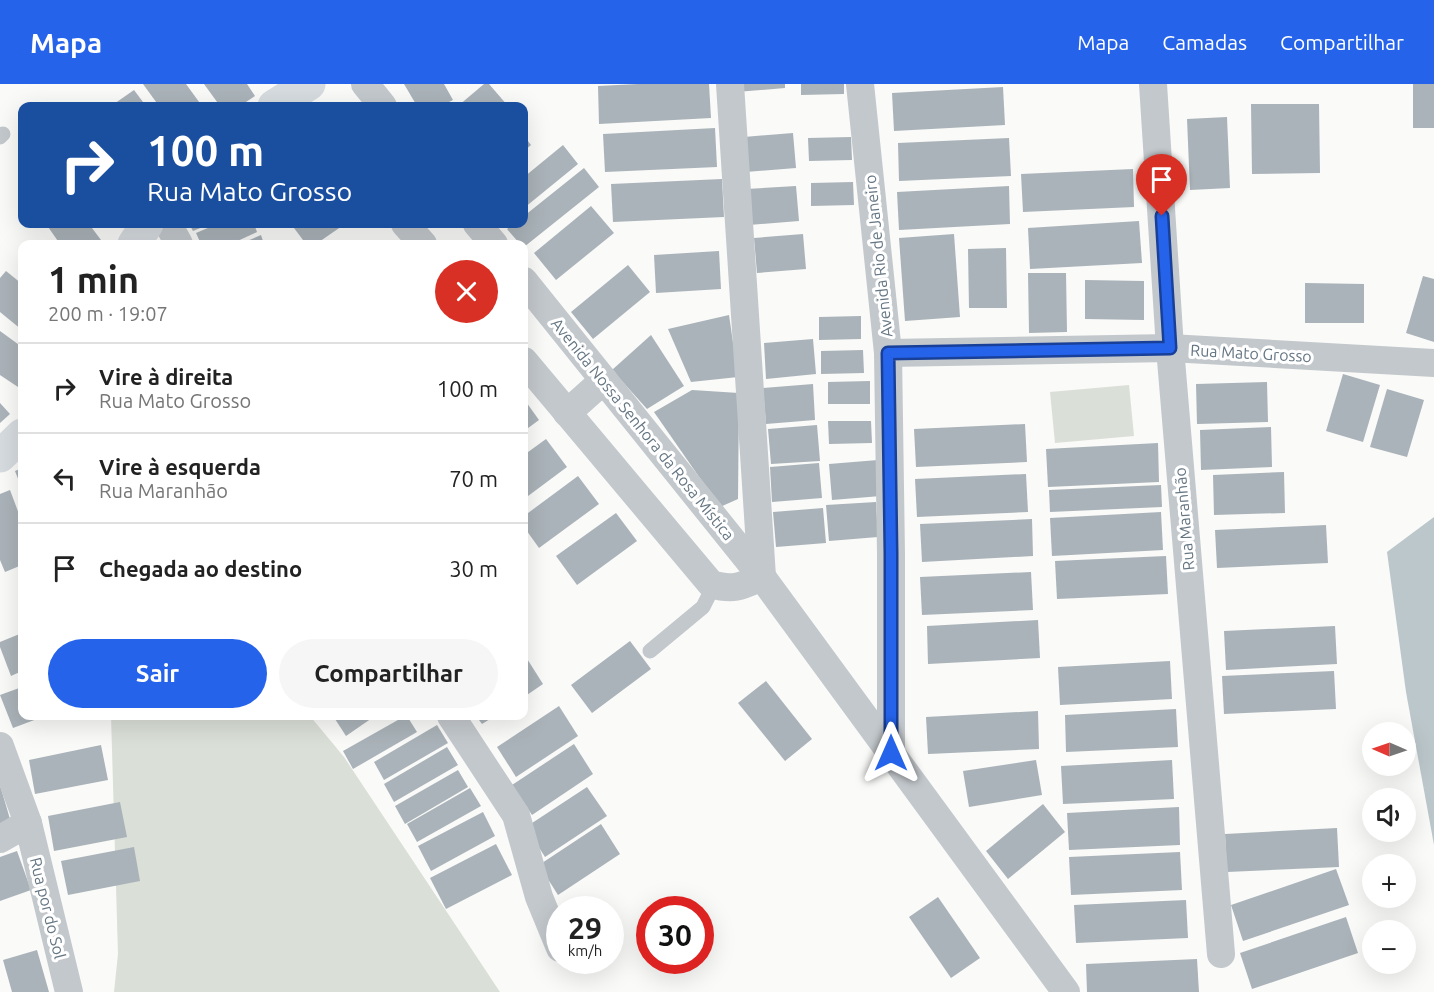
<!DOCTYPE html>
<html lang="pt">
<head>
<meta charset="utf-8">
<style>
	body { margin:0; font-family:Ubuntu,sans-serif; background:#f6f6f6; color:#222; height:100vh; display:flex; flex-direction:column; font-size:22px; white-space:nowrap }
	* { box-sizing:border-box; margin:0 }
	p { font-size:20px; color:#767676 }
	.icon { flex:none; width:33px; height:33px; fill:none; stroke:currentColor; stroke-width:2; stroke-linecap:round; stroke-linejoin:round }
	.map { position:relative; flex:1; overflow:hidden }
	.sheet { position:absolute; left:18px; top:156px; width:510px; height:480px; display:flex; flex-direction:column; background:#fff; border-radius:12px; box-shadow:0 6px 24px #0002 }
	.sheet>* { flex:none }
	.banner { position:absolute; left:18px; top:18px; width:510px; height:126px; border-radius:12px; box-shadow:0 6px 24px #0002; background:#1a4fa0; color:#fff; overflow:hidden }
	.needle { width:39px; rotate:272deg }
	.controls { position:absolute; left:1362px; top:638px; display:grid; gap:12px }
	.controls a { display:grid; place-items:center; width:54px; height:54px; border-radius:50%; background:#fff; box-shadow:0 6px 24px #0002; font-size:30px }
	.speed { position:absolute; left:546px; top:812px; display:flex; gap:12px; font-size:30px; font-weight:700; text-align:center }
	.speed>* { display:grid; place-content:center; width:78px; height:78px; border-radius:50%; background:#fff; box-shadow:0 6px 24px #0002; line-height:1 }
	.speed small { font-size:15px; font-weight:400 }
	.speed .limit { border:9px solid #d22; background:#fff; color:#111 }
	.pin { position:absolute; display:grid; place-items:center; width:51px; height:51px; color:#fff; margin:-62px -26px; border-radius:50% 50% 50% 0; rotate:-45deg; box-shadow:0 0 6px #0007 }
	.pin .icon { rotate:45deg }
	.me { position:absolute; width:66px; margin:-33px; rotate:0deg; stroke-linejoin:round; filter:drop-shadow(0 0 4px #0008) }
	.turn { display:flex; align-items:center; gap:21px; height:126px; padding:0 30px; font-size:27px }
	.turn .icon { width:78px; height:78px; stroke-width:2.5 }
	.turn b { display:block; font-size:42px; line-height:51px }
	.round { display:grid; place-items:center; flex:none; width:63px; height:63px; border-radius:32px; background:#f6f6f6 }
	.head { display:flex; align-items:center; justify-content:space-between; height:102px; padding:0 30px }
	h1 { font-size:36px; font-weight:700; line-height:45px }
	.action { display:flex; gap:12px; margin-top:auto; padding:12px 30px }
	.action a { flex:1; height:69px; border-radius:36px; background:#2563eb; color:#fff; font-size:24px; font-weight:700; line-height:69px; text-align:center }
	.action a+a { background:#f6f6f6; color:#222 }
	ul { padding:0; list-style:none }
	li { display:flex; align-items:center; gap:18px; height:90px; padding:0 30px; border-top:2px solid #e0e0e0 }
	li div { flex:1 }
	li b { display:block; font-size:22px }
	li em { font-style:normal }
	header { display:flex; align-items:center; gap:36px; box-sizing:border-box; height:84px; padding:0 30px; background:#2563eb; color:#fff }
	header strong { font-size:28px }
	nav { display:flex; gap:33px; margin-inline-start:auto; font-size:21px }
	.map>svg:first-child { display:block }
	.green { fill:#dadfd7 }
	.water { fill:#bbc7cb }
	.building { fill:#aab3b9 }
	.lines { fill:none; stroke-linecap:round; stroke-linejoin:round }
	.service { stroke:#c3c8cc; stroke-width:15 }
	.minor { stroke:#c3c8cc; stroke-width:28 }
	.secondary { stroke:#d6dbdf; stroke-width:33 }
	.route-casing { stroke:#184099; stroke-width:15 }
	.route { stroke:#2563eb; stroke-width:10 }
	.labels { text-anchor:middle; stroke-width:6; stroke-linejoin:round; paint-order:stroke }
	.street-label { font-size:16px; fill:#657683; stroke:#fff }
</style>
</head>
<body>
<header>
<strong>Mapa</strong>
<nav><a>Mapa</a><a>Camadas</a><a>Compartilhar</a></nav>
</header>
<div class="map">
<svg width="1434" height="908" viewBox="0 0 1434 908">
	<rect width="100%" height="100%" fill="#fafaf8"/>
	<g class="green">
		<path d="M1129 301 1134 352 1055 359 1050 308Z"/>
		<path d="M111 632H310L344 673 500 908H114L118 870Z"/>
	</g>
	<path class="water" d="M1434 433V761L1406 608 1387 468Z"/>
	<g class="building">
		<path d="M143 0H186L202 22H159Z"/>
		<path d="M204 0H247L255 12 240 22H220Z"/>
		<path d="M404 0H444L453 16 441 22H417Z"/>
		<path d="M484 0H489L508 22H458Z"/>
		<path d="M638 0H709L711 34 599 40 598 2Z"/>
		<path d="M735 0H785V4L736 8Z"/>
		<path d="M801 0H844V10L801 11Z"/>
		<rect x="1413" y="0" width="21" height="44"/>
		<path d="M1003 3 1005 41 894 47 892 9Z"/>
		<path d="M134 6 146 22H111Z"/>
		<path d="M1251 20H1319L1320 89 1252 90Z"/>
		<path d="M1227 33 1230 104 1190 106 1187 35Z"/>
		<path d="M715 44 717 83 605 88 603 50Z"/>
		<path d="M793 49 796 84 746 88 744 53Z"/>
		<path d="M524 52 531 61 524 67Z"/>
		<path d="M851 53 852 76 809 77 808 54Z"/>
		<path d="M1009 54 1011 92 899 97 898 59Z"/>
		<path d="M563 61 578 80 524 124V93Z"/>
		<path d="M584 84 599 103 524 163V160H520L507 145 514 140H524V132Z"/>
		<path d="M1133 85 1134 123 1023 128 1021 90Z"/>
		<path d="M722 95 724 133 613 138 611 100Z"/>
		<path d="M853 98 854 121 811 122V99Z"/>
		<path d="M796 102 799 137 749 141 746 105Z"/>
		<path d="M1009 102 1010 140 899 146 897 108Z"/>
		<path d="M591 122 614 149 556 196 534 169Z"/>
		<path d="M1139 137 1142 179 1030 185 1028 144Z"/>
		<path d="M46 140H89L104 160H60Z"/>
		<path d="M189 140H210L193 147Z"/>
		<path d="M217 140H254L257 148 231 160H201L196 149Z"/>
		<path d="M291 140H345L316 160H306Z"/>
		<path d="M803 150 806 185 757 189 754 154Z"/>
		<path d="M954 150 960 233 905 237 899 154Z"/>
		<path d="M261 151 264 160H240Z"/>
		<path d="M1006 164 1007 224H969L968 165Z"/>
		<path d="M719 167 721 205 656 209 654 171Z"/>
		<path d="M628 181 650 208 593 255 571 228Z"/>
		<path d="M6 187 22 200V246L0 228V194Z"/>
		<path d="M1028 189H1066L1067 248 1029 249Z"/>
		<path d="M1423 192 1434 195V258L1406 249Z"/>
		<path d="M1085 196 1144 197V236L1085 235Z"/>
		<path d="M1305 199 1364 200V239H1305Z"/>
		<path d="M729 231 738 293 691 298 668 245Z"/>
		<path d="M861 232V255L819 256V233Z"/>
		<path d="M0 247 22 263V296L18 303 0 291Z"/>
		<path d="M651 251 684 302 647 325 612 286Z"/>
		<path d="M813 255 816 290 766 295 764 259Z"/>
		<path d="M863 266 864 289 821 290V267Z"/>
		<path d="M1343 290 1380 301 1363 358 1326 347Z"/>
		<path d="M870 297V320H828V298Z"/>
		<path d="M1267 298 1268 338 1197 340 1196 300Z"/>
		<path d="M813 300 815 336 766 340 763 304Z"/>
		<path d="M1387 305 1424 316 1407 373 1370 363Z"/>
		<path d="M692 306 739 309 738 415 720 423 654 328Z"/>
		<path d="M524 315 539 336 524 347Z"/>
		<path d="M0 319 10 330 0 339Z"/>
		<path d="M828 337H871L872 359 829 360Z"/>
		<path d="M1025 340 1027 378 916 383 914 345Z"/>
		<path d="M817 341 820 377 771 380 768 345Z"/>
		<path d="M1271 343 1272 383 1201 386 1200 346Z"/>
		<path d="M546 355 567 383 524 415V371Z"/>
		<path d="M1158 359 1159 398 1048 403 1046 365Z"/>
		<path d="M878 376 881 412 832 416 829 380Z"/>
		<path d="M819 379 822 414 772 418 770 383Z"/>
		<path d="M22 384V405L15 387Z"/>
		<path d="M1284 388 1285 429 1214 431 1213 391Z"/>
		<path d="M1026 390 1028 428 917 433 915 395Z"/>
		<path d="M578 392 599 420 539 464 524 443V432Z"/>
		<path d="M1161 401 1162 423 1050 428 1049 406Z"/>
		<path d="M10 406 22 438V481L5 488 0 476V410Z"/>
		<path d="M876 418 878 453 829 457 826 421Z"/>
		<path d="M823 424 826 459 776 463 773 428Z"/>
		<path d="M1161 428 1163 466 1052 472 1050 434Z"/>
		<path d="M616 429 637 457 577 501 556 472Z"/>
		<path d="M1032 435 1033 472 922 478 920 440Z"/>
		<path d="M1326 441 1328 479 1217 484 1215 446Z"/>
		<path d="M1166 472 1168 510 1057 515 1055 477Z"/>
		<path d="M1031 488 1033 526 922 531 920 493Z"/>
		<path d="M1038 536 1040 574 928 580 927 542Z"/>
		<path d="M1335 542 1337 580 1226 586 1224 547Z"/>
		<path d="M22 549V587L11 592 0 563V558Z"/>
		<path d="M630 557 651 585 592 629 571 601Z"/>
		<path d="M524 570 543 600 524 613Z"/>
		<path d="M1170 577 1172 615 1060 621 1058 583Z"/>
		<path d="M1334 587 1336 625 1224 630 1222 592Z"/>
		<path d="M766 597 812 655 785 677 738 619Z"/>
		<path d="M22 603V632H45L13 644 0 611Z"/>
		<path d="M559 622 578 652 516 693 497 663Z"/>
		<path d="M1176 625 1178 663 1066 668 1065 631Z"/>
		<path d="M1038 627 1039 665 928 670 926 633Z"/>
		<path d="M340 632H375L346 652 335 635Z"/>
		<path d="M405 632H407L417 648 353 685 343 667Z"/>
		<path d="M476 632H495L482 640Z"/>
		<path d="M437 641 448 659 384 696 374 678Z"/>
		<path d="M574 660 593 690 532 731 512 701Z"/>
		<path d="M101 661 108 696 35 710 29 676Z"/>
		<path d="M447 663 458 681 394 718 384 700Z"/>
		<path d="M1036 676 1042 711 969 723 963 687Z"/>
		<path d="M1172 676 1174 715 1063 720 1061 682Z"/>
		<path d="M458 686 468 703 405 740 395 722Z"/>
		<path d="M0 701 10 735 0 741Z"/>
		<path d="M587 703 607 732 545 773 526 743Z"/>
		<path d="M470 704 481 722 417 758 407 740Z"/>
		<path d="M120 718 127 753 54 767 48 732Z"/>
		<path d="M1043 720 1065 748 1008 795 986 767Z"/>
		<path d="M1179 723 1180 761 1069 766 1067 729Z"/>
		<path d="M483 728 495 752 431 787 418 762Z"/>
		<path d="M601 740 620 770 558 811 539 781Z"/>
		<path d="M1337 744 1339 783 1227 788 1225 750Z"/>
		<path d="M496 760 512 791 446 825 430 794Z"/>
		<path d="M134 763 140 797 68 811 61 777Z"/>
		<path d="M17 767 31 806 0 817V773Z"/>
		<path d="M1180 768 1182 806 1071 811 1069 773Z"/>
		<path d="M1336 785 1349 821 1243 857 1231 821Z"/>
		<path d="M938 813 980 874 951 894 909 833Z"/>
		<path d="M1186 816 1188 854 1076 859 1074 821Z"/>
		<path d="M1346 833 1358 869 1252 905 1240 869Z"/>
		<path d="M37 866 49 908H12L3 876Z"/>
		<path d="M1197 875 1199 908H1087L1086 880Z"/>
	</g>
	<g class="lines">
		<g class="service">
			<path d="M0 53 3 50"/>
			<path d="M650 567 703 523 714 501"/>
		</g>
		<g class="minor">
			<path d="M365 0 383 22"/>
			<path d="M860 0 888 269 891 470V669"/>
			<path d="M1153 0 1170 264 1221 870"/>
			<path d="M168 140 179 160"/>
			<path d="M405 140 423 160"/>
			<path d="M477 140 494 160"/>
			<path d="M524 197 762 493 1066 908"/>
			<path d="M888 269 1170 264 1434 279"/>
			<path d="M524 277 711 500C734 507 742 502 762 493L730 0"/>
			<path d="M567 329 604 296"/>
			<path d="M451 632 516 731 539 813 560 864"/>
			<path d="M0 662 28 739 69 908"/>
			<path d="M0 755 28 739"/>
		</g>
		<g class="secondary">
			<path d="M274 22 309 0"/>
			<path d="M134 160 147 140"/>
			<path d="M0 372 22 351"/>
		</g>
	</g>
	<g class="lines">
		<defs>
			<path id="route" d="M891 669V470L888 269 1170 264 1162 132"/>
		</defs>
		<use href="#route" class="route-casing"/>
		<use href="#route" class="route"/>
	</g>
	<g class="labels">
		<g class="street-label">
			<text transform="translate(878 172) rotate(-96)" y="6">Avenida Rio de Janeiro</text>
			<text transform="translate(1251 269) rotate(3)" y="6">Rua Mato Grosso</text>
			<text transform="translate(643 345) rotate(51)" y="6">Avenida Nossa Senhora da Rosa Mística</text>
			<text transform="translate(1184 435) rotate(-95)" y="6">Rua Maranhão</text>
			<text transform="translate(48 824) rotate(76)" y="6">Rua por do Sol</text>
		</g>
	</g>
</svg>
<div class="controls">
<a><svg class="needle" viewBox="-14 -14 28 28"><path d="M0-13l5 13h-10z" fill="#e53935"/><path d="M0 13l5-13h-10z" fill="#767676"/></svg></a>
<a><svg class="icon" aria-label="sound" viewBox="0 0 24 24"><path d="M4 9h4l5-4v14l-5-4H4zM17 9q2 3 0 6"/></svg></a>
<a>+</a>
<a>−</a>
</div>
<div class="speed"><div>29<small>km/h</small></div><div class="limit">30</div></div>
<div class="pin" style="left:1162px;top:132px;background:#d93025"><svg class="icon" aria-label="arrive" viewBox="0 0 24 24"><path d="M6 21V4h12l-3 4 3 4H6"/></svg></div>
<svg class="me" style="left:891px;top:669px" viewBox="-20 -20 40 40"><path d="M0-17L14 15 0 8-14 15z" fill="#2563eb" stroke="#fff" stroke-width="4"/></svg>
<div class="banner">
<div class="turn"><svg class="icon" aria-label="right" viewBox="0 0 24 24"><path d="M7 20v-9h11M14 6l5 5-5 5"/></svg><div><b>100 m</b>Rua Mato Grosso</div></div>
</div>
<section class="sheet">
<div class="head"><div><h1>1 min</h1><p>200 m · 19:07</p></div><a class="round" style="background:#d93025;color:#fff"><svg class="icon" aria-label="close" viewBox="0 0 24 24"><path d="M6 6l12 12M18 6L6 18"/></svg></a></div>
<ul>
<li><svg class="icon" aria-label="right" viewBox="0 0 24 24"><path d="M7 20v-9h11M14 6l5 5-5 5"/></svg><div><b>Vire à direita</b><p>Rua Mato Grosso</p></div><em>100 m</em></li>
<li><svg class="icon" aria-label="left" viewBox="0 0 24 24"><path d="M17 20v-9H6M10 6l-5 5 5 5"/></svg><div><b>Vire à esquerda</b><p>Rua Maranhão</p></div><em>70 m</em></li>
<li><svg class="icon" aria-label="arrive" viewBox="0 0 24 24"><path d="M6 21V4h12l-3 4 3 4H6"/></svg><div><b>Chegada ao destino</b></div><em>30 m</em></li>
</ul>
<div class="action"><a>Sair</a><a>Compartilhar</a></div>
</section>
</div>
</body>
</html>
